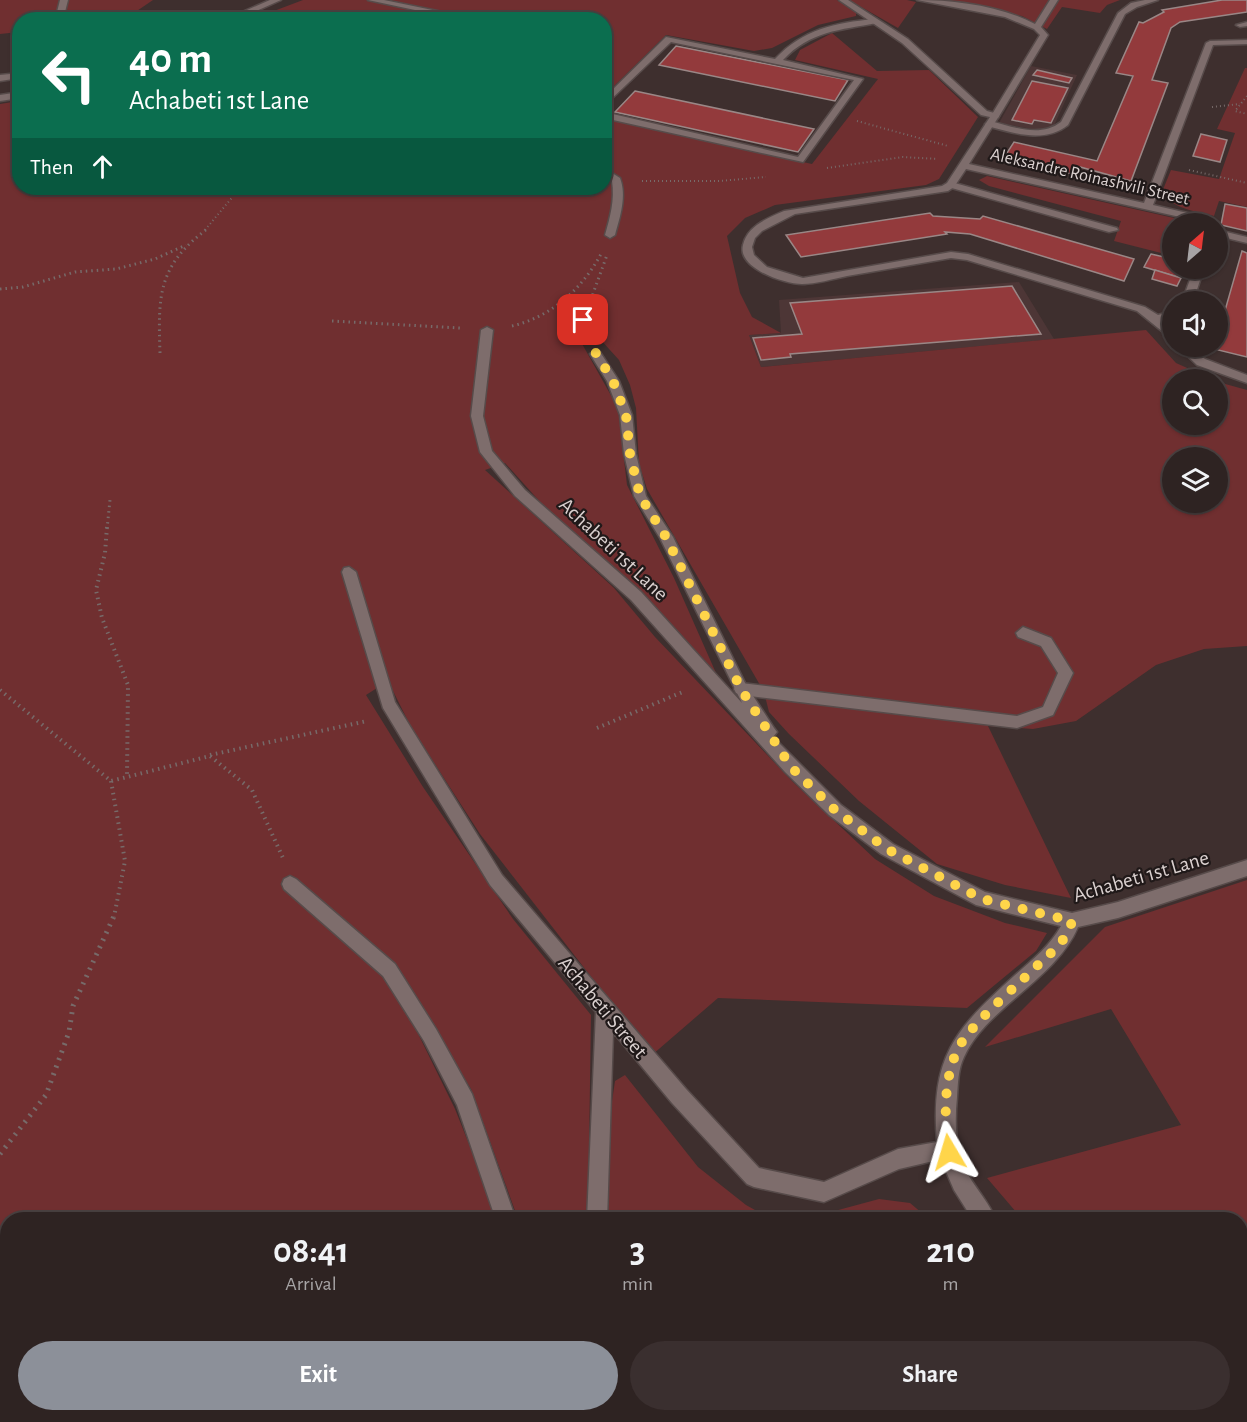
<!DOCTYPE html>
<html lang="en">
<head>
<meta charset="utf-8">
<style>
	body { margin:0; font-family:"Alegreya Sans",sans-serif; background:#3a2f2f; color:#f1f3f6; height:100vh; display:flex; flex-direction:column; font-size:22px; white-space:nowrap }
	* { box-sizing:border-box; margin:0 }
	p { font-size:20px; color:#a7a4a5 }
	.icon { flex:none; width:33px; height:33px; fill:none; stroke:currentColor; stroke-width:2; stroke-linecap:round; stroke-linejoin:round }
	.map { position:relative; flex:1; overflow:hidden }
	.details { position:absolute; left:0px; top:1212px; width:1248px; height:210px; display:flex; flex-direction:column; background:#2e2322; border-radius:24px 24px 0 0; box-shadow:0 2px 4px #0004,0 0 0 2px #494040 }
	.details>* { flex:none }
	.hud { position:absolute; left:12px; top:12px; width:600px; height:183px; border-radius:24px; box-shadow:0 2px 4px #0004,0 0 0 2px #494040; background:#0b6e4f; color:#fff; overflow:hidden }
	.needle { width:39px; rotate:28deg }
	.tools { position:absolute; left:1162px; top:213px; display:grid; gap:12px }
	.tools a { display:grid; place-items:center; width:66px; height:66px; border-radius:50%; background:#2e2322; box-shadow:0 2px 4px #0004,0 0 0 2px #494040; font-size:30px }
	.pin { position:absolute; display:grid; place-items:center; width:51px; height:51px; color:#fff; margin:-26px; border-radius:12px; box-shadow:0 3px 9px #0006 }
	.me { position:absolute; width:66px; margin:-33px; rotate:353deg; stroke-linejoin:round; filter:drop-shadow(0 0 4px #0008) }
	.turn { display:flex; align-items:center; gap:21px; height:126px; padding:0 18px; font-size:27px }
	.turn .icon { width:78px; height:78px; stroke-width:2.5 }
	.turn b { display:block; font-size:42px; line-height:51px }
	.then { display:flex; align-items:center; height:57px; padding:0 18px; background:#0003; gap:12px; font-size:22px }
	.eta { display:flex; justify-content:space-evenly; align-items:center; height:102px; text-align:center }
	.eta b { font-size:36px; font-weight:600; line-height:42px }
	.primary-button { display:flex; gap:12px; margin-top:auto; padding:12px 18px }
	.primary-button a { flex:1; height:69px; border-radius:36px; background:#8c9099; color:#fff; font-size:24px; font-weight:600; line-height:69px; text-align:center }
	.primary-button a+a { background:#3a2f2f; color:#f1f3f6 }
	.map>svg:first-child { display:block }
	.built { fill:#4d3636 }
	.green { fill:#702f30; fill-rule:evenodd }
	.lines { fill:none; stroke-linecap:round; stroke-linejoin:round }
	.stream { fill:#c07d7c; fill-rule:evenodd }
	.building { fill:#933a3c; stroke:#9a8786; stroke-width:1.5 }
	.lane-casing { stroke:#574b4a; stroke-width:3 }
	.street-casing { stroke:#574b4a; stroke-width:3 }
	.secondary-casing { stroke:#574b4a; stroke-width:3 }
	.path-far3 { stroke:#776a69; stroke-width:2; stroke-dasharray:1 3; stroke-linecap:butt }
	.path-far2 { stroke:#776a69; stroke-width:3; stroke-dasharray:1.5 4; stroke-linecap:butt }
	.path-far1 { stroke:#776a69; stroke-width:4; stroke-dasharray:1.5 4.5; stroke-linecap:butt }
	.path { stroke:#776a69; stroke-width:5; stroke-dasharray:2 6; stroke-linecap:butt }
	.lane { fill:#7e6d6c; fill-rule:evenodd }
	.street { fill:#7e6d6c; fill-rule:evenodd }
	.secondary { fill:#7e6d6c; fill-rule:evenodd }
	.route { stroke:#ffd54a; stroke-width:10; stroke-dasharray:0 18 }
	.labels { text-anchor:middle; stroke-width:4.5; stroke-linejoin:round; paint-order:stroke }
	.far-street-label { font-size:18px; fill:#dad0cf; stroke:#201919 }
	.street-label { font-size:21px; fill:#dad0cf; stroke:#201919 }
</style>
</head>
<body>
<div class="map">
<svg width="1247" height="1422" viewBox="0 0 1247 1422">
	<rect width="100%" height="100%" fill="#3e2f2e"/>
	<g class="built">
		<path d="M1031 66 1077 75 1053 128 1037 130 999 123Z"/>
		<path d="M1019 282 1054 339 761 367 749 335 781 333 779 300Z"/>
	</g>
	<g class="green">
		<path d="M0 0H153L125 19 20 20 19 32 0 34Z"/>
		<path d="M303 0H837L856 12V16L818 25 772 48 754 51 666 35 605 95 604 20H250Z"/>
		<path d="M849 0H907L916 2 898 28Z"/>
		<path d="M936 0H1120L1107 5 1100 13 1062 7 1047 29 1022 16Z"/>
		<path d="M832 33 877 71 929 70 978 117 939 179 926 185 775 205 745 218 727 236 740 293 752 317 781 333 749 335 761 367 1146 330 1176 363 1212 379 1173 380V424H1218V382L1247 390V646L1204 649 1156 665 1076 721 1033 729 988 726 1071 898 1005 885 937 864 859 801 789 734 769 712 764 692 647 489 639 464 636 408 630 385 619 360 600 339 592 324 583 320 576 333 618 408 627 485 674 578 716 673 641 591 542 504 505 463 485 470 614 588 655 637 793 782 875 859 934 896 1005 923 1047 933 1036 951 967 1008 718 998 652 1055 480 834 411 727 388 681 366 695 423 787 513 919 591 1015 588 1219H518L471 1089 397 966 288 877 281 885 382 973 405 1007 455 1109 499 1219 8 1220V1414H578L581 1422H0V104L19 101 20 188H604L605 118 812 164 878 79 795 60 800 50ZM1173 458H1218V502H1173Z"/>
		<path d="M1245 68H1247V207L1219 201 1214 216C1196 211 1172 209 1162 192L1171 170 1219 179 1235 133 1217 129Z"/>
		<path d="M987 176 1183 220 1193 223 1173 224V256L1114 241 1121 221 989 186 979 180Z"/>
		<path d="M1247 880V1369L1240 1368V1220L1022 1219 987 1178 1181 1125 1111 1009 985 1047 1105 927Z"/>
		<path d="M625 1075 698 1167 746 1205 771 1219H608L611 1108 615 1081Z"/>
		<path d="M879 1199 910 1203 929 1219H805Z"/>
		<path d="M1206 1414 1224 1422H638L637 1415Z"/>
	</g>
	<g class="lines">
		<path class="stream" d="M268 1414H286L289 1422H271Z"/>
	</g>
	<g class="building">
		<path d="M1222 0H1247V12L1180 22 1171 28 1152 80 1168 83 1131 181 1080 167 1077 175 1003 159 1014 142 1097 161 1133 76 1116 73 1139 22 1143 23 1164 12 1162 10Z"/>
		<path d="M676 46 848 80 835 101 659 65Z"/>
		<path d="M1037 70 1072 78 1069 83 1033 75Z"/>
		<path d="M1032 81 1068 88 1051 123 1034 120 1032 124 1012 120Z"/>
		<path d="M635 91 814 129 798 152 615 112Z"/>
		<path d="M1201 134 1227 140 1220 162 1193 156Z"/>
		<path d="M1225 204 1247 208V231L1221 225Z"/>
		<path d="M930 213 933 216 980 219 983 216 1134 259 1124 281 970 234 945 232 947 234 801 257 786 235Z"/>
		<path d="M1242 251 1247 253V357L1214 349 1218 346V335Z"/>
		<path d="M1151 254 1173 259V268H1185L1181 278 1144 267Z"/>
		<path d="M1155 270 1181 278 1177 286 1152 279Z"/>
		<path d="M1012 286 1041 334 790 354 791 357 761 360 753 338 802 334 790 303Z"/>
	</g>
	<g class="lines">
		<defs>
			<g id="lane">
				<path d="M917 0C955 0 1001 6 1035 24L1050 0H1058L1041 27 1048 35 998 118 991 116 1040 35 1034 29 1005 17Z"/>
				<path d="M1145 0H1158L1137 7 1125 14 1068 125C1044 144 1014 133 987 126L985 124 990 121C1014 127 1040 138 1061 122L1118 13 1131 3Z"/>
				<path d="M874 19H877V23C840 30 810 31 783 60L863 79 803 162 604 118V112L798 157 854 80 671 42 604 106V98L666 37 775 59C803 29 835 23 874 19Z"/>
				<path d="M1247 22V26L1240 27 1236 25Z"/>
				<path d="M951 182 1117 228 1118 230 1109 232 948 187 946 185Z"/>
				<path d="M1218 230 1247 237V243L1218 236Z"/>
				<path d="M1023 627 1051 638 1073 673 1053 715 1017 728 741 695 736 693 734 689 736 685 741 683 1017 716 1043 707 1058 673 1041 646 1018 637 1016 633Z"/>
			</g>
			<g id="street">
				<path d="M60 0H68L63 20H55Z"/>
				<path d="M368 0H384L481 20H462Z"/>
				<path d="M839 0H848L908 39 987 111 998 114 999 116 969 164 1144 203 1206 43 1210 41 1247 40V44L1213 45 1153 205 1196 215 1212 224H1198L1189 219 966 169 954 187 948 191 795 214 762 231 755 238 752 247 754 255 767 267 803 278 951 252 968 254 1145 307 1158 315 1173 311V317L1163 320 1173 330V340L1137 311 967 260 951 258C916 264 882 270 847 276 833 279 816 284 802 284 784 284 737 268 743 245 747 226 768 218 784 211L942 186 947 183 990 117 981 115 902 43Z"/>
				<path d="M20 73V78L0 81V75Z"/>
				<path d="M604 168 620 178C627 196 620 217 615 235L610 238 605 235C610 217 615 200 612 181L604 176Z"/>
				<path d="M1194 268H1204L1193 302H1182Z"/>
				<path d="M487 327 493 330 483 416 492 451 525 490 641 592 742 703 660 538 634 496 624 454 620 415 607 381 590 354 596 350 600 352 619 381 632 415 636 454 646 496 673 537 746 685 774 728 777 732 773 737 841 805 893 844 985 892 1072 913 1118 902 1247 860V876L1118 918 1078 927C1056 979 986 1008 964 1057 958 1069 958 1084 957 1097 955 1117 955 1137 960 1156 967 1181 987 1197 996 1220H973L954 1190 942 1162H929L899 1169 824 1202 754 1187 747 1184 672 1103 613 1032 607 1220H587L596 1012 490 885 383 708 342 572 344 568 349 567 356 572 395 702 502 875 686 1089 759 1168 824 1182 898 1149 937 1142C930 1058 954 1030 1014 976 1031 961 1050 946 1061 926L976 905 881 854 829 815 785 772 631 600 515 496 480 452 471 416 481 330Z"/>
				<path d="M1177 346H1190L1205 359 1247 375V383L1197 365Z"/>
				<path d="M290 876 296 879 395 964 436 1029 472 1094 516 1220H496L457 1105 424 1041 383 976 284 889 282 884 284 879Z"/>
				<path d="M1240 1382 1247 1384V1406L1240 1404Z"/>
				<path d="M568 1414H591L594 1422H571Z"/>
				<path d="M612 1414H634L635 1422H613Z"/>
			</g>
			<g id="secondary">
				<path d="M270 0H281L236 20H224Z"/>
				<path d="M20 92V98L0 101V95Z"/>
			</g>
		</defs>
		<use href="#lane" class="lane-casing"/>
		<use href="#street" class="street-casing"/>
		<use href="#secondary" class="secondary-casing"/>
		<g class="path-far3">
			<path d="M1247 96 1235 111 1247 114"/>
			<path d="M1212 107 1240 104"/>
			<path d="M857 121 948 146"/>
			<path d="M827 168 903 157 938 159"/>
			<path d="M1189 170 1247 183"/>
			<path d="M642 181H719L766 177"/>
			<path d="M255 188 331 194 381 190 467 192 516 188"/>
			<path d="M205 230 240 188"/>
		</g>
		<g class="path-far2">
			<path d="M0 289 23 287 75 272 116 269 155 259 186 245"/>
			<path d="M332 321 460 328"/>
			<path d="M512 326C551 317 582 289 601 254"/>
			<path d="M585 332 586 313 607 255"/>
			<path d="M160 353C158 295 158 266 207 229"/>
			<path d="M107 529 110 500"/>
		</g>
		<g class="path-far1">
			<path d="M107 527 105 553 96 590 102 618 128 685 127 777"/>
			<path d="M0 690 111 781 210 756 252 790 283 858"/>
			<path d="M597 728 685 691"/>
			<path d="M210 755 367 721"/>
			<path d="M111 781 125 861 114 917"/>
		</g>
		<path class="path" d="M0 1154 46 1095 69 1032 73 1006 114 916"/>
		<use href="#lane" class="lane"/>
		<use href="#street" class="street"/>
		<use href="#secondary" class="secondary"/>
	</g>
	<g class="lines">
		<path class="route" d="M583 320 586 337 613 381 626 415 630 454 640 496 666 537 741 689 791 767 835 810 887 849 982 899 1072 921C1067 940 1053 951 1039 964 1019 984 971 1024 959 1047 943 1077 944 1120 949 1152"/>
	</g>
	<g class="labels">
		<g class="far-street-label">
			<text transform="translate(1090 176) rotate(13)" y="6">Aleksandre Roinashvili Street</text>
		</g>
		<g class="street-label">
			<text transform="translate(614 549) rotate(43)" y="7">Achabeti 1st Lane</text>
			<text transform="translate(1141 876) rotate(-16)" y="7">Achabeti 1st Lane</text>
			<text transform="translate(603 1007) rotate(50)" y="7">Achabeti Street</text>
		</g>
	</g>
</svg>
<div class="tools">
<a><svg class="needle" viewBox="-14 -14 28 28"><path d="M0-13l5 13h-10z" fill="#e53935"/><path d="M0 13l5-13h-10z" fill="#a7a4a5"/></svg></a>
<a><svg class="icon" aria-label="sound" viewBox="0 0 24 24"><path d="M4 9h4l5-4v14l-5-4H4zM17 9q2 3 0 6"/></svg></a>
<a><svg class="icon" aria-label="search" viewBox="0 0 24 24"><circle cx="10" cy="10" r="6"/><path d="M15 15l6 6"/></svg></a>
<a><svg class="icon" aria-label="layers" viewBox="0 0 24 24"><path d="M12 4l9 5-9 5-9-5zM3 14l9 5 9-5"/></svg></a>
</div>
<div class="pin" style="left:583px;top:320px;background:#d93025"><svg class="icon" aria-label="arrive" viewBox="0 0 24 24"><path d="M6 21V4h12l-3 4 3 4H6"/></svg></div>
<svg class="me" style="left:949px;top:1152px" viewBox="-20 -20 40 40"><path d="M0-17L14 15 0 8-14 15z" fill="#ffd54a" stroke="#fff" stroke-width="4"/></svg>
<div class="hud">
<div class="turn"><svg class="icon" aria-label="left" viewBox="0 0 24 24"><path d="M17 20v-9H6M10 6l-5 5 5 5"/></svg><div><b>40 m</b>Achabeti 1st Lane</div></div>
<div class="then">Then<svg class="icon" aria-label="ahead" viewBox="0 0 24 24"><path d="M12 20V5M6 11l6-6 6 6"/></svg></div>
</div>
<section class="details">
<div class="eta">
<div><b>08:41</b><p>Arrival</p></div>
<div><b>3</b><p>min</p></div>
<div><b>210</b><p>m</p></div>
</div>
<div class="primary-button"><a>Exit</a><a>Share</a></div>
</section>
</div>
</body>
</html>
